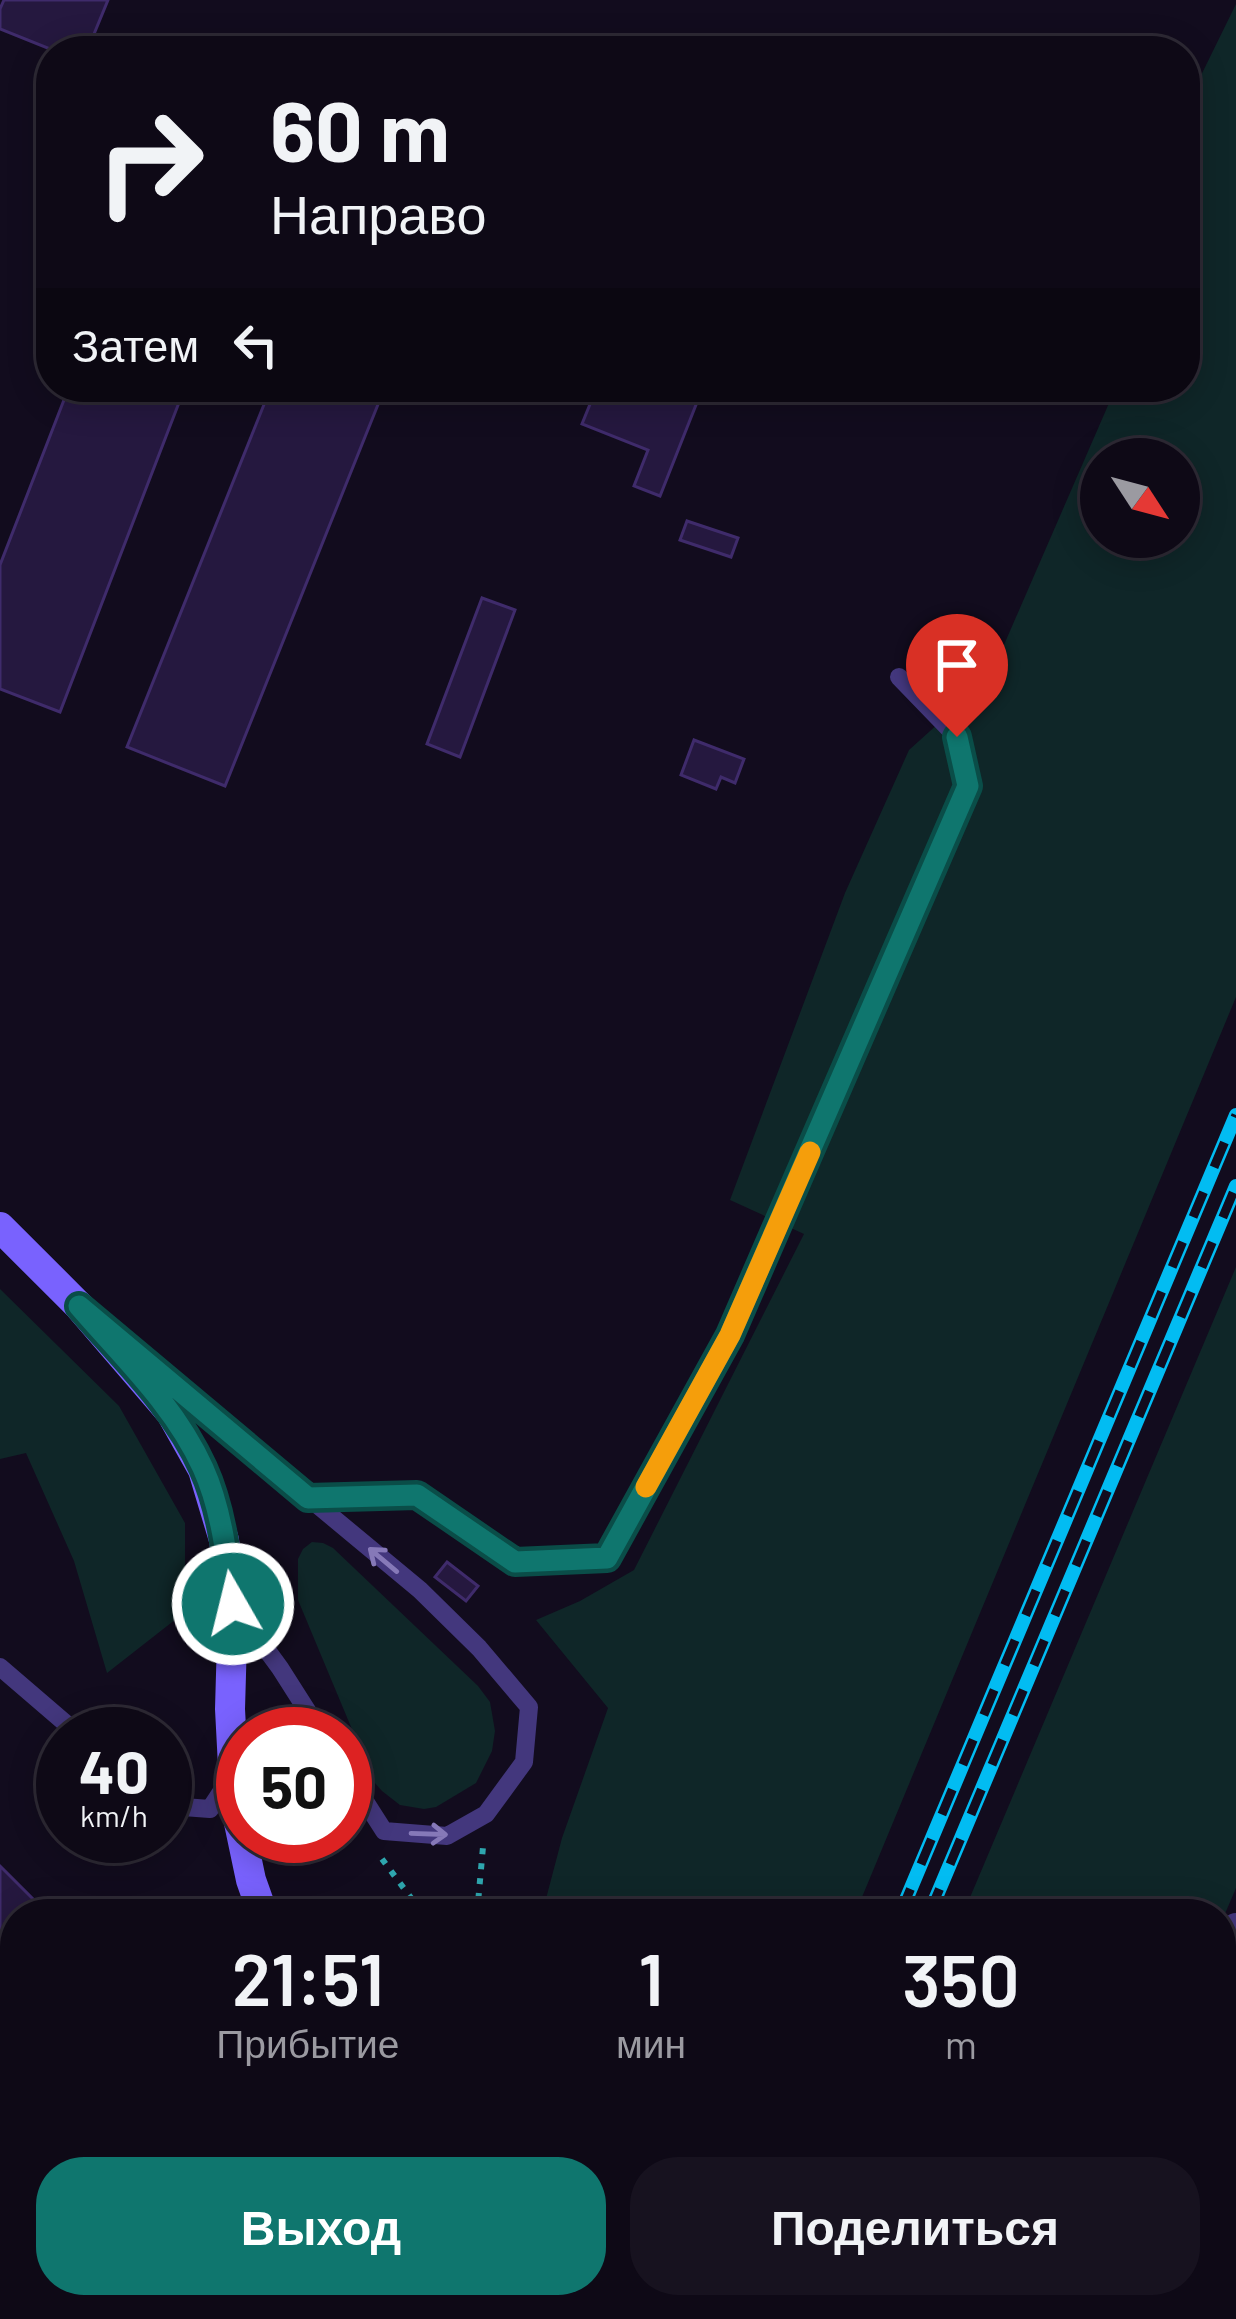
<!DOCTYPE html>
<html lang="ru">
<head>
<meta charset="utf-8">
<style>
	body { margin:0; font-family:Barlow,sans-serif; background:#17121f; color:#f1f3f6; height:100vh; display:flex; flex-direction:column; font-size:45px; white-space:nowrap }
	* { box-sizing:border-box; margin:0 }
	p { font-size:39px; color:#9b9aa1 }
	.icon { flex:none; width:66px; height:66px; fill:none; stroke:currentColor; stroke-width:2; stroke-linecap:round; stroke-linejoin:round }
	.map { position:relative; flex:1; overflow:hidden }
	.sheet { position:absolute; left:0px; top:1899px; width:1236px; height:420px; display:flex; flex-direction:column; background:#0e0916; border-radius:48px 48px 0 0; box-shadow:0 6px 30px #0003,0 0 0 3px #2e2a35 }
	.sheet>* { flex:none }
	.guide { position:absolute; left:36px; top:36px; width:1164px; height:366px; border-radius:48px; box-shadow:0 6px 30px #0003,0 0 0 3px #2e2a35; background:#0e0916; color:#f1f3f6; overflow:hidden }
	.needle { width:78px; rotate:126deg }
	.tools { position:absolute; left:1080px; top:438px; display:grid; gap:24px }
	.tools a { display:grid; place-items:center; width:120px; height:120px; border-radius:50%; background:#0e0916; box-shadow:0 6px 30px #0003,0 0 0 3px #2e2a35; font-size:60px }
	.speed { position:absolute; left:36px; top:1707px; display:flex; gap:24px; font-size:60px; font-weight:700; text-align:center }
	.speed>* { display:grid; place-content:center; width:156px; height:156px; border-radius:50%; background:#0e0916; box-shadow:0 6px 30px #0003,0 0 0 3px #2e2a35; line-height:1 }
	.speed small { font-size:30px; font-weight:400 }
	.speed .limit { border:18px solid #d22; background:#fff; color:#111 }
	.pin { position:absolute; display:grid; place-items:center; width:102px; height:102px; color:#fff; margin:-123px -51px; border-radius:50% 50% 50% 0; rotate:-45deg; box-shadow:0 0 12px #0007 }
	.pin .icon { rotate:45deg }
	.me { position:absolute; width:132px; margin:-66px; rotate:352deg; stroke-linejoin:round; filter:drop-shadow(0 0 9px #0008) }
	.turn { display:flex; align-items:center; gap:42px; height:252px; padding:0 36px; font-size:54px }
	.turn .icon { width:156px; height:156px; stroke-width:2.5 }
	.turn b { display:block; font-size:84px; line-height:102px }
	.then { display:flex; align-items:center; height:114px; padding:0 36px; background:#0003; gap:24px; font-size:45px }
	.eta { display:flex; justify-content:space-evenly; align-items:center; height:204px; text-align:center }
	.eta b { font-size:72px; font-weight:600; line-height:84px }
	.button { display:flex; gap:24px; margin-top:auto; padding:24px 36px }
	.button a { flex:1; height:138px; border-radius:48px; background:#0f766e; color:#fff; font-size:48px; font-weight:600; line-height:138px; text-align:center }
	.button a+a { background:#17121f; color:#f1f3f6 }
	.map>svg:first-child { display:block }
	.green { fill:#0f2628; fill-rule:evenodd }
	.building { fill:#25183f; stroke:#3f2b6b; stroke-width:3 }
	.lines { fill:none; stroke-linecap:round; stroke-linejoin:round }
	.path { stroke:#2ea6ae; stroke-width:6; stroke-dasharray:6 9; stroke-linecap:butt }
	.service { stroke:#43377d; stroke-width:18 }
	.minor { stroke:#43377d; stroke-width:30 }
	.secondary { stroke:#7962fe; stroke-width:30 }
	.rail-casing { stroke:#02bcf2; stroke-width:14 }
	.rail { stroke:#120c1e; stroke-width:9; stroke-dasharray:27; stroke-linecap:butt }
	.oneway { stroke:#8679b8 }
	.route-casing { stroke:#0a4d48; stroke-width:30 }
	.route { stroke:#0f766e; stroke-width:21 }
	.slow { stroke:#f59e0b; stroke-width:21 }
</style>
</head>
<body>
<div class="map">
<svg width="1236" height="2319" viewBox="0 0 1236 2319">
	<rect width="100%" height="100%" fill="#120c1e"/>
	<g class="green">
		<path d="M1236 4V997L855 1914H542L562 1838 608 1708 536 1620 580 1601 634 1570 804 1234 730 1200 845 893 909 750 990 677 1116 387H1185V108ZM1101 459H1179V537H1101Z"/>
		<path d="M1236 1267V1888L1221 1923V1914H963Z"/>
		<path d="M0 1289 119 1406 185 1523V1612L107 1673 74 1561 26 1453 0 1459Z"/>
		<path d="M312 1542 323 1543 333 1548 478 1686 490 1702 495 1731 492 1751 476 1783 436 1807 424 1809 400 1805 382 1791 374 1782 298 1600V1559L303 1549Z"/>
		<path d="M351 2304H653L652 2319H345Z"/>
	</g>
	<g class="building">
		<path d="M4 0H108L87 51H55L0 29V9Z"/>
		<path d="M69 387H185L60 712 0 689V565Z"/>
		<path d="M271 387H385L225 786 127 747Z"/>
		<path d="M597 387H703L660 496 634 486 648 450 582 424Z"/>
		<path d="M687 521 738 538 731 557 680 540Z"/>
		<path d="M482 598 515 610 460 757 427 744Z"/>
		<path d="M694 740 744 759 735 783 721 777 716 789 681 775Z"/>
		<path d="M447 1562 478 1586 466 1601 435 1577Z"/>
		<path d="M0 1866 39 1905 30 1914H15V1929L0 1944Z"/>
		<path d="M1221 2153 1236 2159 1235 2217 1221 2210Z"/>
	</g>
	<g class="lines">
		<g class="path">
			<path d="M382 1859 423 1914"/>
			<path d="M477 1914 483 1847"/>
		</g>
		<g class="service">
			<path d="M131 1350 420 1590 479 1648 529 1707 524 1762 486 1814 447 1836 384 1831 345 1770"/>
			<path d="M308 1498 417 1495 515 1562 607 1558 730 1335 968 786 957 737 899 677"/>
			<path d="M236 1608 280 1668 322 1734"/>
			<path d="M0 1667 78 1734"/>
			<path d="M165 1802 170 1806 210 1809 231 1777"/>
		</g>
		<g class="minor">
			<path d="M1221 1966 1236 1928"/>
			<path d="M322 2319 328 2304"/>
			<path d="M1085 2319 1093 2304"/>
		</g>
		<g class="secondary">
			<path d="M0 1227 79 1306 171 1413 203 1470 224 1540 233 1604 230 1709 235 1804 251 1880 263 1914"/>
			<path d="M905 2304 930 2319"/>
		</g>
		<defs>
			<g id="rail">
				<path d="M900 1914 1236 1115"/>
				<path d="M929 1914 1236 1186"/>
				<path d="M730 2319 736 2304"/>
				<path d="M758 2319 765 2304"/>
			</g>
		</defs>
		<use href="#rail" class="rail-casing"/>
		<use href="#rail" class="rail"/>
	</g>
	<defs><path id="oneway-shaft" d="M-6 0H5M1.5-3L5.5 0L1.5 3" fill="none" stroke-width="1.6" stroke-linecap="round" stroke-linejoin="round" transform="scale(3)"/></defs>
	<g class="oneway">
		<use href="#oneway-shaft" transform="translate(383 1560) rotate(-140)"/>
		<use href="#oneway-shaft" transform="translate(429 1834) rotate(2)"/>
	</g>
	<g class="lines">
		<defs>
			<path id="route" d="M233 1604C227 1559 222 1510 203 1468 175 1406 123 1357 79 1306L308 1498 417 1495 515 1562 607 1558 730 1335 968 786 957 737"/>
		</defs>
		<use href="#route" class="route-casing"/>
		<use href="#route" class="route"/>
		<path class="slow" d="M646 1487 730 1335 810 1152"/>
	</g>
</svg>
<div class="tools">
<a><svg class="needle" viewBox="-14 -14 28 28"><path d="M0-13l5 13h-10z" fill="#e53935"/><path d="M0 13l5-13h-10z" fill="#9b9aa1"/></svg></a>
</div>
<div class="speed"><div>40<small>km/h</small></div><div class="limit">50</div></div>
<div class="pin" style="left:957px;top:737px;background:#d93025"><svg class="icon" aria-label="arrive" viewBox="0 0 24 24"><path d="M6 21V4h12l-3 4 3 4H6"/></svg></div>
<svg class="me" style="left:233px;top:1604px" viewBox="-20 -20 40 40"><circle r="17" fill="#0f766e" stroke="#fff" stroke-width="3"/><path d="M0-11L8 9 0 5-8 9z" fill="#fff"/></svg>
<div class="guide">
<div class="turn"><svg class="icon" aria-label="right" viewBox="0 0 24 24"><path d="M7 20v-9h11M14 6l5 5-5 5"/></svg><div><b>60 m</b>Направо</div></div>
<div class="then">Затем<svg class="icon" aria-label="left" viewBox="0 0 24 24"><path d="M17 20v-9H6M10 6l-5 5 5 5"/></svg></div>
</div>
<section class="sheet">
<div class="eta">
<div><b>21:51</b><p>Прибытие</p></div>
<div><b>1</b><p>мин</p></div>
<div><b>350</b><p>m</p></div>
</div>
<div class="button"><a>Выход</a><a>Поделиться</a></div>
</section>
</div>
</body>
</html>
